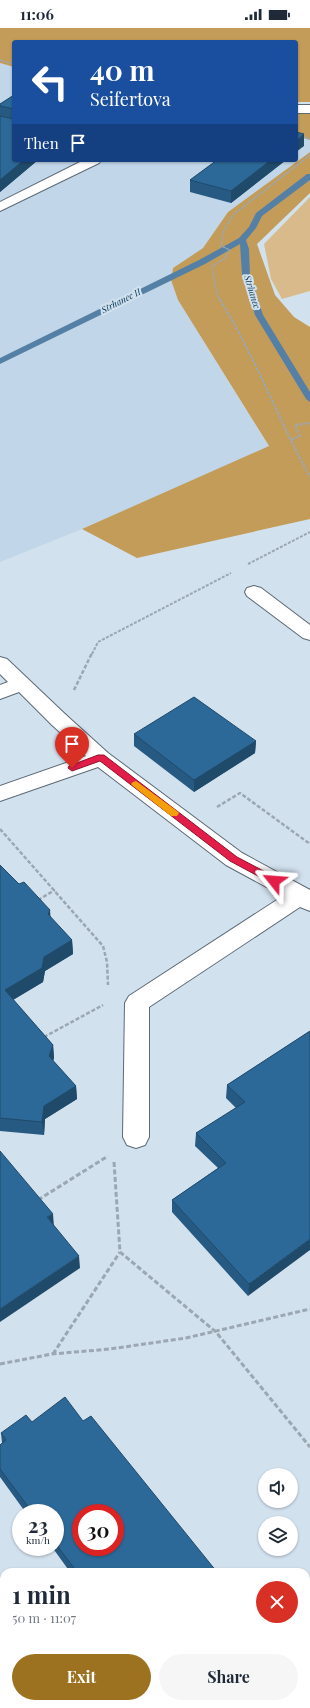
<!DOCTYPE html>
<html lang="en">
<head>
<meta charset="utf-8">
<style>
	body { margin:0; font-family:"Playfair Display",serif; background:#f6f6f7; color:#1f2937; height:100vh; display:flex; flex-direction:column; font-size:15px; white-space:nowrap }
	* { box-sizing:border-box; margin:0 }
	p { font-size:13px; color:#747a83 }
	.icon { flex:none; width:22px; height:22px; fill:none; stroke:currentColor; stroke-width:2; stroke-linecap:round; stroke-linejoin:round }
	.map { position:relative; flex:1; overflow:hidden }
	.sheet { position:absolute; left:0px; top:1540px; width:310px; height:140px; display:flex; flex-direction:column; background:#fff; border-radius:12px 12px 0 0; box-shadow:0 1px 3px #0004 }
	.sheet>* { flex:none }
	.banner { position:absolute; left:12px; top:12px; width:286px; height:122px; border-radius:4px; box-shadow:0 1px 3px #0004; background:#1a4fa0; color:#fff; overflow:hidden }
	.controls { position:absolute; left:258px; top:1440px; display:grid; gap:8px }
	.controls a { display:grid; place-items:center; width:40px; height:40px; border-radius:50%; background:#fff; box-shadow:0 1px 3px #0004; font-size:20px }
	.speed { position:absolute; left:12px; top:1476px; display:flex; gap:8px; font-size:20px; font-weight:700; text-align:center }
	.speed>* { display:grid; place-content:center; width:52px; height:52px; border-radius:50%; background:#fff; box-shadow:0 1px 3px #0004; line-height:1 }
	.speed small { font-size:10px; font-weight:400 }
	.speed .limit { border:6px solid #d22; background:#fff; color:#111 }
	.pin { position:absolute; display:grid; place-items:center; width:34px; height:34px; color:#fff; margin:-41px -17px; border-radius:50% 50% 50% 0; rotate:-45deg; box-shadow:0 0 4px #0007 }
	.pin .icon { rotate:45deg }
	.me { position:absolute; width:44px; margin:-22px; rotate:298deg; stroke-linejoin:round; filter:drop-shadow(0 0 3px #0008) }
	.turn { display:flex; align-items:center; gap:14px; height:84px; padding:0 12px; font-size:18px }
	.turn .icon { width:52px; height:52px; stroke-width:2.5 }
	.turn b { display:block; font-size:28px; line-height:34px }
	.then { display:flex; align-items:center; height:38px; padding:0 12px; background:#0003; gap:8px; font-size:15px }
	.round { display:grid; place-items:center; flex:none; width:42px; height:42px; border-radius:21px; background:#f6f6f7 }
	.overview { display:flex; align-items:center; justify-content:space-between; height:68px; padding:0 12px }
	h1 { font-size:24px; font-weight:700; line-height:30px }
	.action { display:flex; gap:8px; margin-top:auto; padding:8px 12px }
	.action a { flex:1; height:46px; border-radius:24px; background:#9c7221; color:#fff; font-size:16px; font-weight:700; line-height:46px; text-align:center }
	.action a+a { background:#f6f6f7; color:#1f2937 }
	.status { display:flex; justify-content:space-between; align-items:center; height:28px; padding:0 20px; background:#fff; direction:ltr }
	.status svg { height:11px; fill:currentColor }
	.map>svg:first-child { display:block }
	.built { fill:#c1d6e8 }
	.green { fill:#d9bb8b }
	.forest { fill:#c39c59 }
	.lines { fill:none; stroke-linecap:round; stroke-linejoin:round }
	.stream { fill:#5580a5; fill-rule:evenodd }
	.lane-casing { stroke:#5c6a75; stroke-width:2 }
	.street-casing { stroke:#5c6a75; stroke-width:2 }
	.path-far3 { stroke:#9ba7b2; stroke-width:1.5; stroke-dasharray:2.5 1; stroke-linecap:butt }
	.path-far2 { stroke:#9ba7b2; stroke-width:2; stroke-dasharray:3 1.5; stroke-linecap:butt }
	.path-far1 { stroke:#9ba7b2; stroke-width:2.5; stroke-dasharray:4 2; stroke-linecap:butt }
	.path { stroke:#9ba7b2; stroke-width:3; stroke-dasharray:5 2.5; stroke-linecap:butt }
	.lane { fill:#fff; fill-rule:evenodd }
	.street { fill:#fff; fill-rule:evenodd }
	.wall { fill:#275a83 }
	.shaded-wall { fill:#204a6a }
	.building { fill:#2d6998; stroke:#204a6a; fill-rule:evenodd }
	.route { fill:#e11d48; stroke:#92132f }
	.slow { fill:#f59e0b }
	.labels { text-anchor:middle; stroke-width:4; stroke-linejoin:round; paint-order:stroke }
	.far-water-label { font-size:9px; font-style:italic; fill:#033354; stroke:#d2e1ee }
</style>
</head>
<body>
<div class="status"><b>11:06</b><svg viewBox="0 0 49 12"><path d="M0 12V9h3v3zM5 12V6h3v6zM10 12V3h3v9zM15 12V0h3v12zM26 1h20v11H26zM47 4h2v5h-2z"/></svg></div>
<div class="map">
<svg width="310" height="1680" viewBox="0 0 310 1680">
	<rect width="100%" height="100%" fill="#d2e1ee"/>
	<path class="built" d="M0 35 14 39V132H296V108L310 112V124L228 184 203 220 173 240 171 252 178 272 269 419 82 501 0 534Z"/>
	<path class="green" d="M310 169V263L282 271 271 251 264 216Z"/>
	<g class="forest">
		<path d="M0 0H310V74H296V14H14V39L0 35Z"/>
		<path d="M296 85H310V112L296 108Z"/>
		<path d="M310 124V165L257 216 275 267 294 289 310 299V491L137 530 82 501 269 418 178 272 171 252 173 240 203 220 228 184Z"/>
	</g>
	<g class="lines">
		<path class="stream" d="M307 146H310V152L262 188 256 200 246 212 249 221 250 247 263 287 310 364V374L306 371 255 287 242 247 240 216 205 236 0 336V330L199 232 239 210 249 199 256 185Z"/>
		<defs>
			<g id="lane">
				<path d="M84 132H101L99 135 0 183V174Z"/>
				<path d="M254 558 261 560 310 597V612L303 610 247 568 245 564 247 560Z"/>
				<path d="M0 629 7 631 66 687 69 692 66 697 59 699 52 697 19 664 0 671V657L8 654 0 646Z"/>
			</g>
			<g id="street">
				<rect x="296" y="77" width="14" height="8"/>
				<path d="M59 685 66 687 108 725 242 825 310 862V883L300 879 149 979V1109L145 1117 136 1120 127 1117 123 1109 125 975 129 968 283 868 226 837 98 739 0 773V758L86 728 52 697 49 692 52 687Z"/>
				<path d="M0 1650 4 1651V1676H19L17 1680H0Z"/>
			</g>
		</defs>
		<use href="#lane" class="lane-casing"/>
		<use href="#street" class="street-casing"/>
		<g class="path-far3">
			<path d="M0 32 14 36"/>
			<path d="M304 109 310 111"/>
			<path d="M221 273 217 267 212 238 224 231 230 222 221 218 223 204 233 187 310 127"/>
		</g>
		<g class="path-far2">
			<path d="M220 272C255 328 278 391 310 449"/>
			<path d="M291 412 300 408 295 397 310 395"/>
			<path d="M248 536 310 504"/>
			<path d="M92 626 98 614 231 545"/>
		</g>
		<g class="path-far1">
			<path d="M74 662 92 625"/>
			<path d="M217 779 240 765 310 816"/>
			<path d="M0 801 103 918 107 934 108 957"/>
			<path d="M38 872 55 862"/>
			<path d="M44 1009 103 977"/>
		</g>
		<g class="path">
			<path d="M114 1134 120 1224 216 1304 310 1419"/>
			<path d="M38 1172 108 1128"/>
			<path d="M53 1326 120 1224"/>
			<path d="M0 1336 52 1326 110 1321 186 1310 310 1281"/>
		</g>
		<use href="#lane" class="lane"/>
		<use href="#street" class="street"/>
	</g>
	<g class="wall">
		<path d="M14 67V132H38L0 164V76Z"/>
		<path d="M217 132H286L231 175 190 164V152Z"/>
		<path d="M134 706 256 713 255 725 194 764 134 718Z"/>
		<path d="M0 837 19 856 50 882V889L72 912 73 926 45 943 43 954 13 972 53 1017 54 1030 53 1033 76 1058 77 1071 45 1091 44 1107 0 1103Z"/>
		<path d="M310 1003 248 1268 172 1184V1172L218 1140 195 1118 196 1105 236 1080 226 1070 227 1057Z"/>
		<path d="M83 1393 217 1544H70L52 1519H55V1485H26L0 1449V1417L2 1415 1 1405 32 1394Z"/>
		<path d="M167 1676H306L310 1680H170Z"/>
	</g>
	<g class="shaded-wall">
		<path d="M304 106V118L296 124V113Z"/>
		<path d="M24 132H38L0 164V152Z"/>
		<path d="M271 132H286L231 175V163Z"/>
		<path d="M256 713 255 725 194 764V752Z"/>
		<path d="M50 882 51 895 48 886Z"/>
		<path d="M72 912 73 926 45 943 43 954 6 976 5 962 44 929Z"/>
		<path d="M53 1017 54 1030 50 1041 49 1028Z"/>
		<path d="M76 1058 77 1071 45 1091 44 1107 42 1094 44 1078Z"/>
		<path d="M53 1186 54 1199 47 1189Z"/>
		<path d="M310 1211V1222L248 1268 249 1256Z"/>
		<path d="M79 1228 80 1240 0 1294V1281Z"/>
	</g>
	<g class="building">
		<path d="M14 67V81L0 78V76Z"/>
		<path d="M0 88 14 91V132H24L0 152Z"/>
		<path d="M296 104 304 106 296 113Z"/>
		<path d="M217 132H271L231 163 190 152Z"/>
		<path d="M194 669 256 713 194 752 134 706Z"/>
		<path d="M0 837 19 856 24 854 50 882 48 886 72 912 44 929 42 940 5 962 53 1017 49 1028 76 1058 44 1078 42 1094 0 1090Z"/>
		<path d="M310 1003V1211L249 1256 172 1172 226 1135 196 1105 245 1074 227 1057Z"/>
		<path d="M0 1123 53 1186 47 1189 79 1228 0 1281Z"/>
		<path d="M65 1369 83 1393 91 1388 217 1544H77L55 1515V1485H33L0 1441V1417L6 1412 1 1405 26 1387 32 1394ZM81 1485H115V1519H81Z"/>
		<path d="M306 1644 310 1649V1680H177L174 1676H306Z"/>
	</g>
	<path class="route" d="M98 727H104L237 829 277 850 279 853 277 855H271L230 833 100 733 72 743 68 740 69 738Z"/>
	<path class="slow" d="M136 753 177 783 179 785 177 788H171L133 758 131 756 133 754Z"/>
	<g class="labels">
		<g class="far-water-label">
			<text transform="translate(252 264) rotate(73)" y="3">Strhanec</text>
			<text transform="translate(121 273) rotate(-27)" y="3">Strhanec II</text>
		</g>
	</g>
</svg>
<div class="controls">
<a><svg class="icon" aria-label="sound" viewBox="0 0 24 24"><path d="M4 9h4l5-4v14l-5-4H4zM17 9q2 3 0 6"/></svg></a>
<a><svg class="icon" aria-label="layers" viewBox="0 0 24 24"><path d="M12 4l9 5-9 5-9-5zM3 14l9 5 9-5"/></svg></a>
</div>
<div class="speed"><div>23<small>km/h</small></div><div class="limit">30</div></div>
<div class="pin" style="left:72px;top:740px;background:#d93025"><svg class="icon" aria-label="arrive" viewBox="0 0 24 24"><path d="M6 21V4h12l-3 4 3 4H6"/></svg></div>
<svg class="me" style="left:274px;top:853px" viewBox="-20 -20 40 40"><path d="M0-17L14 15 0 8-14 15z" fill="#e11d48" stroke="#fff" stroke-width="4"/></svg>
<div class="banner">
<div class="turn"><svg class="icon" aria-label="left" viewBox="0 0 24 24"><path d="M17 20v-9H6M10 6l-5 5 5 5"/></svg><div><b>40 m</b>Seifertova</div></div>
<div class="then">Then<svg class="icon" aria-label="arrive" viewBox="0 0 24 24"><path d="M6 21V4h12l-3 4 3 4H6"/></svg></div>
</div>
<section class="sheet">
<div class="overview"><div><h1>1 min</h1><p>50 m · 11:07</p></div><a class="round" style="background:#d93025;color:#fff"><svg class="icon" aria-label="close" viewBox="0 0 24 24"><path d="M6 6l12 12M18 6L6 18"/></svg></a></div>
<div class="action"><a>Exit</a><a>Share</a></div>
</section>
</div>
</body>
</html>
